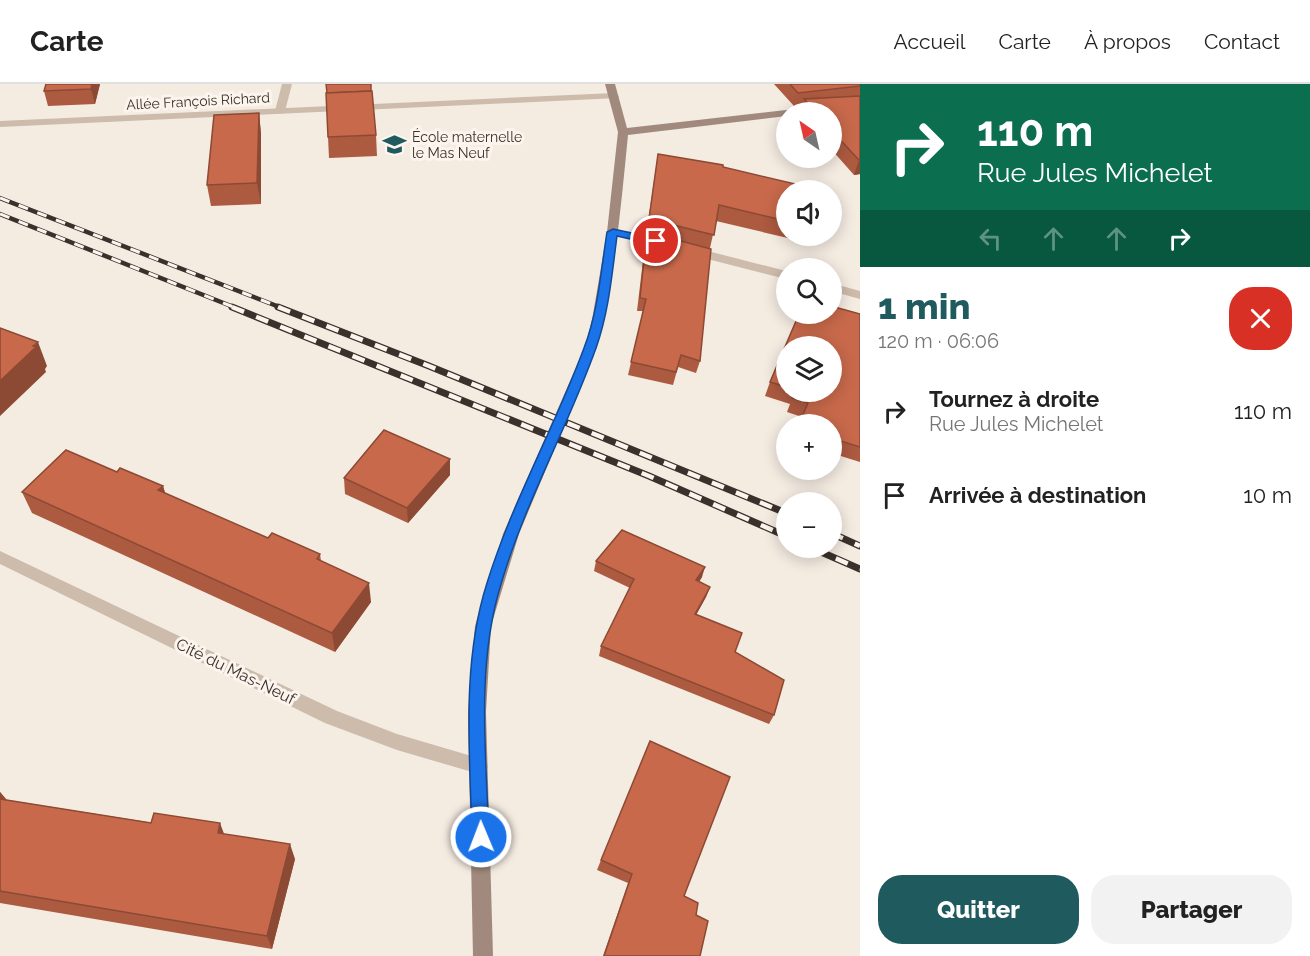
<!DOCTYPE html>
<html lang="fr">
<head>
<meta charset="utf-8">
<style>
	body { margin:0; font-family:Raleway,sans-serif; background:#f2f2f2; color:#222; height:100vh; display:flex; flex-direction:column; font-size:22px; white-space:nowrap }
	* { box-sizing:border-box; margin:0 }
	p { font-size:20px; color:#767676 }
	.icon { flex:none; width:33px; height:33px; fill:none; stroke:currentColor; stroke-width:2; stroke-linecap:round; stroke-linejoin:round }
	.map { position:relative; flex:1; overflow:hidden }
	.side { display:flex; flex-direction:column; background:#fff; width:450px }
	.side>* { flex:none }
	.top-card { background:#0b6e4f; color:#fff; overflow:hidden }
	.needle { width:39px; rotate:326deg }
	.buttons { position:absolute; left:776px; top:18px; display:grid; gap:12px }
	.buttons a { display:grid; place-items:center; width:66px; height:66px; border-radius:50%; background:#fff; box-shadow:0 3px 15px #0003; font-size:30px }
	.pin { position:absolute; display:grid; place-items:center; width:51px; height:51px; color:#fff; margin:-26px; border:3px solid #fff; border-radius:50%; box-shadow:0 2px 6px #0007 }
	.me { position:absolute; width:66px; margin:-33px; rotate:359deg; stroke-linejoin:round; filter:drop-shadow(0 0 4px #0008) }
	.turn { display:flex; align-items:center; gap:21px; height:126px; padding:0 18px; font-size:27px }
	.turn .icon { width:78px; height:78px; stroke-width:2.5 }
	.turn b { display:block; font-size:42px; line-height:51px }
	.lanes { display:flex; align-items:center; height:57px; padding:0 18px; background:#0003; justify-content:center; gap:30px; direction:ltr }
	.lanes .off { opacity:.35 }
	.round { display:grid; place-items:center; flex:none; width:63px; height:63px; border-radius:24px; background:#f2f2f2 }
	.overview { display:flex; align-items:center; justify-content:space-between; height:102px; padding:0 18px }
	h1 { font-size:36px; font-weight:800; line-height:45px; color:#1f5a5e }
	.primary-button { display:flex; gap:12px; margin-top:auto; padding:12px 18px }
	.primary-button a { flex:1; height:69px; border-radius:24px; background:#1f5a5e; color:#fff; font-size:24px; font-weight:800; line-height:69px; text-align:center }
	.primary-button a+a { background:#f2f2f2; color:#222 }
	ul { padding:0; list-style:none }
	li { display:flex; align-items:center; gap:18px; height:84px; padding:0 18px }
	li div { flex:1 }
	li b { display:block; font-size:22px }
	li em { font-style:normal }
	header { display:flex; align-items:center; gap:36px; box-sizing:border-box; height:84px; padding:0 30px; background:#fff; border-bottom:2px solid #e0e0e0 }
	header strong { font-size:28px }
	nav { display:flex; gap:33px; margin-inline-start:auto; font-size:21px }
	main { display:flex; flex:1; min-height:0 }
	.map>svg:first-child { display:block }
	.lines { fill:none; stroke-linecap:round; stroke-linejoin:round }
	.lane { fill:#cdbbac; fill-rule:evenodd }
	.street { fill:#cdbbac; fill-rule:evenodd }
	.secondary { fill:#a18a7d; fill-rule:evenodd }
	.rail-far1-casing { stroke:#3b302b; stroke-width:4.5 }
	.rail-casing { stroke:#3b302b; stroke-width:7 }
	.rail-far1 { stroke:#fbf5ee; stroke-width:3; stroke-dasharray:10; stroke-linecap:butt }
	.rail { stroke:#fbf5ee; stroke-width:4.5; stroke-dasharray:13; stroke-linecap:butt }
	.wall { fill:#ac5a40; fill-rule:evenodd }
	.shaded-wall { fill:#8c4a34 }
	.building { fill:#c8694b; stroke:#8c4a34; stroke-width:1.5 }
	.route { fill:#1a73e8; stroke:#114b97; stroke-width:1.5 }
	.labels { text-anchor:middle; stroke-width:6; stroke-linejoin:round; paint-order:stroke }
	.far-street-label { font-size:14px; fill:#3b302b; stroke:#fbf5ee }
	.far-poi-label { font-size:14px; fill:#3b302b; stroke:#fbf5ee; text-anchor:start }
	.street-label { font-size:16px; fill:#3b302b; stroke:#fbf5ee }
</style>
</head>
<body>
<header>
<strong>Carte</strong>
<nav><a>Accueil</a><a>Carte</a><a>À propos</a><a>Contact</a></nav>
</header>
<main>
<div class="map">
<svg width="860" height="872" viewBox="0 0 860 872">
	<rect width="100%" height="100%" fill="#f4ebe1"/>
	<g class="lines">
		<path class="lane" d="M282 0H292L285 27 280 30 275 27Z"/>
		<g class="street">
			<path d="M614 9 619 12 618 14 0 43V37Z"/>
			<path d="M613 145 669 157 671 160 665 164 609 150 607 148Z"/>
			<path d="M692 163 786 187V195L688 170V164Z"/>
			<path d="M831 199 860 207V215L831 207Z"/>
			<path d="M0 467 337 627 397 650 485 676 488 682 485 688 479 690 397 666 325 639 0 480Z"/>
		</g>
		<path class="secondary" d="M605 0H615L627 44 786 26 791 28H786V32L628 51C621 122 615 193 597 263L519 450 491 542 486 628 493 872H473L468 628 475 542 503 450 585 263 592 236 607 148 618 48Z"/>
		<defs>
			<g id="rail-far1">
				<path d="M0 114 282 224"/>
				<path d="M0 130 236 224"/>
			</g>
			<g id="rail">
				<path d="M232 223 649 392 786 452"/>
				<path d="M278 223 429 282 786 429"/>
				<path d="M831 449 860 462"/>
				<path d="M812 464 860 485"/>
			</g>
		</defs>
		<use href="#rail-far1" class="rail-far1-casing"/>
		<use href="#rail" class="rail-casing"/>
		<use href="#rail-far1" class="rail-far1"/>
		<use href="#rail" class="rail"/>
	</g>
	<g class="wall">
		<path d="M100 0 95 20 48 22 44 7Z"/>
		<path d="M774 0H860V90L854 91 831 65V28H800L802 22H794Z"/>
		<path d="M259 29 261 50V120L211 122 207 101Z"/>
		<path d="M376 51 377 72 329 74 328 53Z"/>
		<path d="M658 70 723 83 786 106V152H793L792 155 716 137 710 164 700 277 696 289 678 283 673 301 628 291 643 227H637L646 151Z"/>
		<path d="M831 222 860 230V378L831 369V340H799L802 333 787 328 790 320 765 312 770 298 799 230H831ZM786 262H831V308H786Z"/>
		<path d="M450 375V391L408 439 345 410 344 394Z"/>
		<path d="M117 388 163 402 165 409 268 454 320 470 321 477 371 518 335 568 32 429 22 408Z"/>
		<path d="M596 477 702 493 699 498 710 503 706 513 696 531 735 568 774 631 769 640 599 572 601 562 630 504 594 487Z"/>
		<path d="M0 708 7 716 224 750 295 775 272 865 0 819Z"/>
		<path d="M601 776 684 812 696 831 700 872H603L628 799 597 786Z"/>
	</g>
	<g class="shaded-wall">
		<path d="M92 0H100L95 20 91 5Z"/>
		<path d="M259 29 261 50V120L257 99Z"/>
		<path d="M859 76H860V90L854 91Z"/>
		<path d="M38 258 47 282 45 285 46 288 0 332V297Z"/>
		<path d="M450 375V391L408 439 407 424Z"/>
		<path d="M163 402 169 422 158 406Z"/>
		<path d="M705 483 702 493 693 507 696 496Z"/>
		<path d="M369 499 371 518 335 568 332 549Z"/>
		<path d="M710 503 706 513 691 540 695 530Z"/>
		<path d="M0 708 12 723 0 720Z"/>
		<path d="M220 739 226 755 218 749Z"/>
		<path d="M290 760 295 775 272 865 267 852Z"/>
	</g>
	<g class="building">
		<path d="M46 0H92L91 5 44 7Z"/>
		<path d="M326 0H371V7L327 9Z"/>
		<path d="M790 0H860V2L798 9Z"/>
		<path d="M372 7 376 51 328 53 326 9Z"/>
		<path d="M860 12V76H859L831 46V28H816L804 15Z"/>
		<path d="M259 29 257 99 207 101 214 31Z"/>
		<path d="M658 70 723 81V83L808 103 807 106H786V137L719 121 714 151 649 135Z"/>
		<path d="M647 148 711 165 700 277 681 271 676 288 631 278 646 215 640 214Z"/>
		<path d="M831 222 860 230V363L831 354V340H799L808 319 792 314 795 308H831V262H786V303L770 298 799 230H831Z"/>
		<path d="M0 244 38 258 33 262 36 263 0 297Z"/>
		<path d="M384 346 450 375 407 424 344 394Z"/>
		<path d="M66 366 117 388 120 384 163 402 158 406 268 454 272 449 320 470 317 475 369 499 332 549 22 408Z"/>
		<path d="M622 446 705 483 696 496 710 503 695 530 742 549 735 568 784 596 774 631 601 562 634 495 596 477Z"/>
		<path d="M650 657 730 693 684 812 698 819 696 831 708 837 700 872H604L632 790 601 776Z"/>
		<path d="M0 715 151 739 154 729 220 739 218 749 290 760 267 852 0 807Z"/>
	</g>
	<path class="route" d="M613 145 660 155 662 157 656 161 617 152C612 189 609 228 596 264 568 343 525 418 501 500 476 581 486 670 489 753L487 759 481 761 475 759 472 753C470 670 461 580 487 499 512 418 555 343 584 264 598 228 601 186 607 148Z"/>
	<defs>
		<symbol id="school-bare" viewBox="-9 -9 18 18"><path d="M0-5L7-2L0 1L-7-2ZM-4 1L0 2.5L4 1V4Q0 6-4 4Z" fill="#1f5a5e" stroke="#fbf5ee" stroke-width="2.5" paint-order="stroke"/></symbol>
	</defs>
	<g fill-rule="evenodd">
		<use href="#school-bare" x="378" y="44" width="33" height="33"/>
	</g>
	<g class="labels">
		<g class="far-street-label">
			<text transform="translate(198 17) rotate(-3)" y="5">Allée François Richard</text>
		</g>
		<g class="far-poi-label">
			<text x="412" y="58">École maternelle<tspan x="412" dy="16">le Mas Neuf</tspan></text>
		</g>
		<g class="street-label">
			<text transform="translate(236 587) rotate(26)" y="6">Cité du Mas-Neuf</text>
		</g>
	</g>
</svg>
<div class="buttons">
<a><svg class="needle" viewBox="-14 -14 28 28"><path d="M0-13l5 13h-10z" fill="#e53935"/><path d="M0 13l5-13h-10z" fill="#767676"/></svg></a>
<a><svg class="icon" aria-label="sound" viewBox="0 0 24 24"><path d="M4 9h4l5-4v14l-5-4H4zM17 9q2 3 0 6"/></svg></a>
<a><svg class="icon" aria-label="search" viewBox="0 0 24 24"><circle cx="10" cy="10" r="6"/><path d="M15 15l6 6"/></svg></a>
<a><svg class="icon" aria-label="layers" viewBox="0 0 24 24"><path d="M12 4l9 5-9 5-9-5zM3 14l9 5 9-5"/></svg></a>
<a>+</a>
<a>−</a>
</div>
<div class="pin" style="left:656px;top:157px;background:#d93025"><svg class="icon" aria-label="arrive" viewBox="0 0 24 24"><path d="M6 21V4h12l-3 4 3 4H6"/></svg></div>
<svg class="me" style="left:481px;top:753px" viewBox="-20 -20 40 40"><circle r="17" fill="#1a73e8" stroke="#fff" stroke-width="3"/><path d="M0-11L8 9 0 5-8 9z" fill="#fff"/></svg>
</div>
<section class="side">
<div class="top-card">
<div class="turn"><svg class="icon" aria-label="right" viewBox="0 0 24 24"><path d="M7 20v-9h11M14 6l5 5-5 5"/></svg><div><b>110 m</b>Rue Jules Michelet</div></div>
<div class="lanes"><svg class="icon off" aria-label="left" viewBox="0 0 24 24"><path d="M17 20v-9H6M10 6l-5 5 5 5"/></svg><svg class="icon off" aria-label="ahead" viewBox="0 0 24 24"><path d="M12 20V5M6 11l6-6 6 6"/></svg><svg class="icon off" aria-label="ahead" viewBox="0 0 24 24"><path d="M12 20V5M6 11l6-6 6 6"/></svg><svg class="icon" aria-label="right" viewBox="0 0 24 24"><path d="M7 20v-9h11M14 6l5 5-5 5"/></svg></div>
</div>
<div class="overview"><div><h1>1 min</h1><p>120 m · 06:06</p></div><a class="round" style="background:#d93025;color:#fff"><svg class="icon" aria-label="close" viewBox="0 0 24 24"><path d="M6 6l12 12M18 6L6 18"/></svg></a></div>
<ul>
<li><svg class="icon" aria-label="right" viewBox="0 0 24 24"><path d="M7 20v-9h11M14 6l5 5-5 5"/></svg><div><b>Tournez à droite</b><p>Rue Jules Michelet</p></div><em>110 m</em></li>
<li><svg class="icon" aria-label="arrive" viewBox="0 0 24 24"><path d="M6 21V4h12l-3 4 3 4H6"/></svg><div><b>Arrivée à destination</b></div><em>10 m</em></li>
</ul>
<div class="primary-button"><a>Quitter</a><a>Partager</a></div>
</section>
</main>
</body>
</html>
